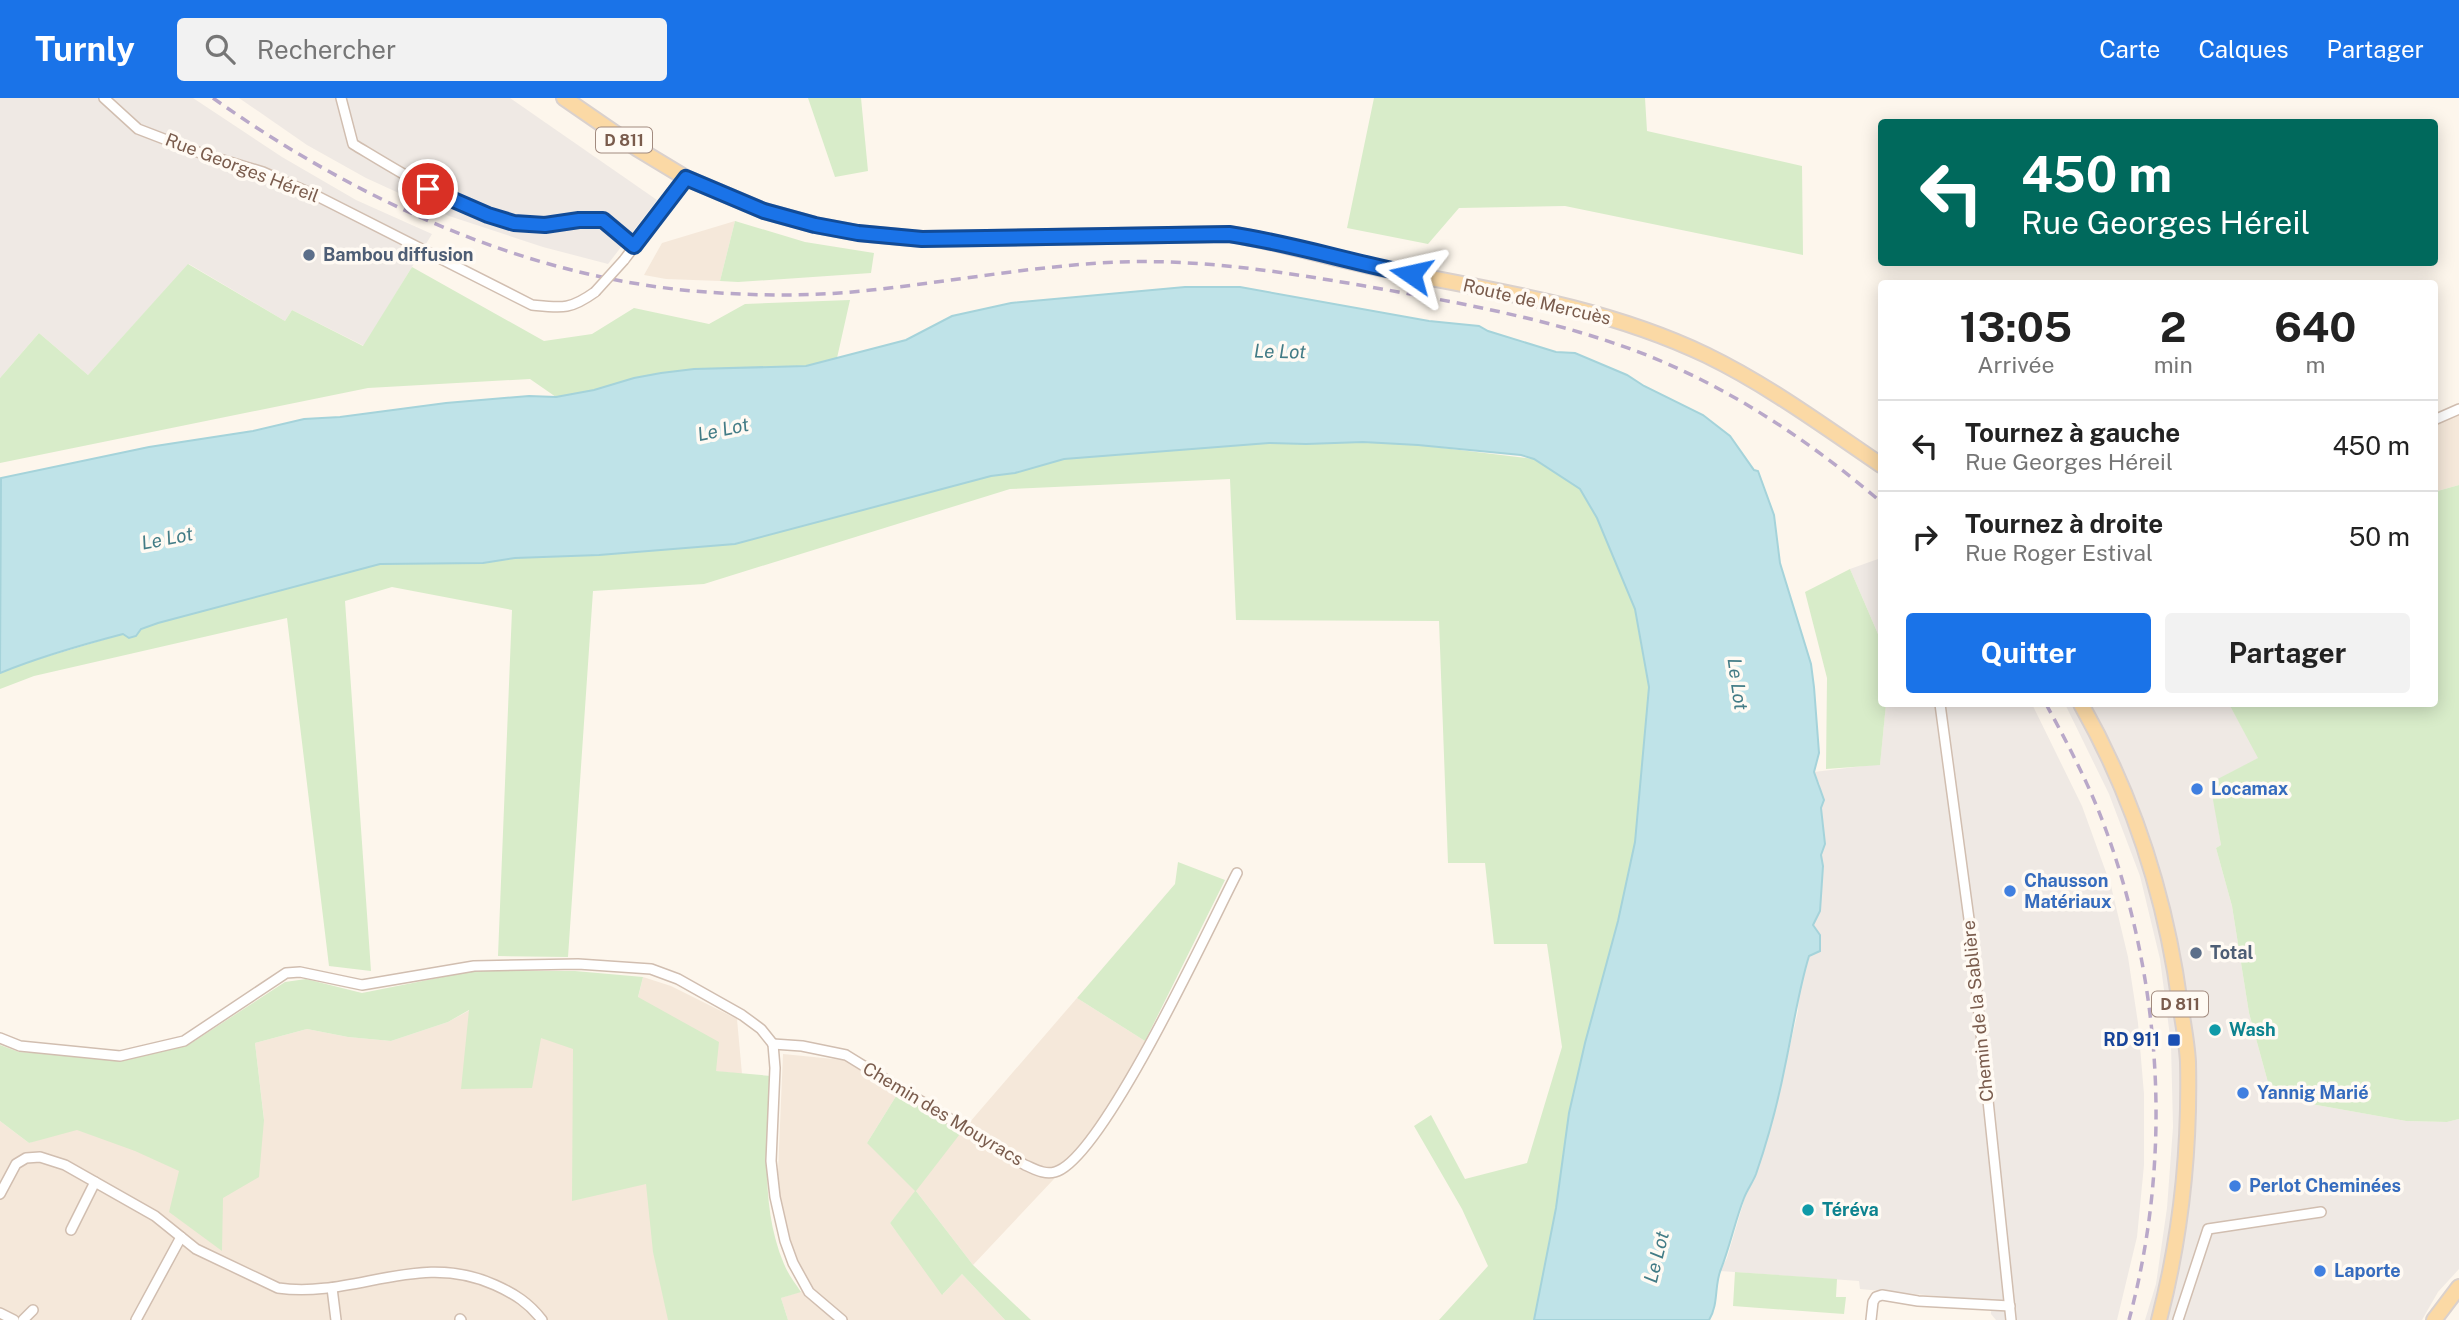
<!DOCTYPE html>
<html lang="fr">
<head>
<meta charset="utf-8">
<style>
	body { margin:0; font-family:"Public Sans",sans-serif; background:#f2f2f2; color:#222; height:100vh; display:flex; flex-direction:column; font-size:26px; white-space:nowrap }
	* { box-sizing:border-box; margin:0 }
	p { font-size:23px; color:#767676 }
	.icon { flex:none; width:38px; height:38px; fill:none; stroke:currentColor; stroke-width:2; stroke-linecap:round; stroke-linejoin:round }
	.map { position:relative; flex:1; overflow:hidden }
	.details { position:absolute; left:1878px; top:182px; width:560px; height:427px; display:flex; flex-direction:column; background:#fff; border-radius:7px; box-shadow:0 4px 18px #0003 }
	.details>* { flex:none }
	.guide { position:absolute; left:1878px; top:21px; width:560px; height:147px; border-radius:7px; box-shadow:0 4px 18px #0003; background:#00695c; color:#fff; overflow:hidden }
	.pin { position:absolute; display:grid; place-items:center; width:60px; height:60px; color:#fff; margin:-30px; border:4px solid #fff; border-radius:50%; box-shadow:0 2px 7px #0007 }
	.me { position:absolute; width:77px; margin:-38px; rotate:281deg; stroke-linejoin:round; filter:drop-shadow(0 0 5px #0008) }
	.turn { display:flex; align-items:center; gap:24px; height:147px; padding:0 28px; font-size:32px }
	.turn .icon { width:91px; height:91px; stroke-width:2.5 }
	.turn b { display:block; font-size:49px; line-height:60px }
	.eta { display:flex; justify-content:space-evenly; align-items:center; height:119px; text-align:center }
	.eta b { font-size:42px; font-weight:700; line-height:49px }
	.button { display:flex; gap:14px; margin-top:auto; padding:14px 28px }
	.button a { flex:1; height:80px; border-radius:7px; background:#1a73e8; color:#fff; font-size:28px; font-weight:700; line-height:80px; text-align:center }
	.button a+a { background:#f2f2f2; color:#222 }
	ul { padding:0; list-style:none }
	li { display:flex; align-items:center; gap:21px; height:91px; padding:0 28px; border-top:2px solid #e0e0e0 }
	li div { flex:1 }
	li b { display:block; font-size:26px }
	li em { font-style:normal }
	header { display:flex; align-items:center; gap:42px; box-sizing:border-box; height:98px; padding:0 35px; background:#1a73e8; color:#fff }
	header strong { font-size:33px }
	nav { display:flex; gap:38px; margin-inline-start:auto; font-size:24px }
	.search { width:490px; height:63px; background:#f2f2f2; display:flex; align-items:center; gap:18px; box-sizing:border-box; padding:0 24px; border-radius:7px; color:#767676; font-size:26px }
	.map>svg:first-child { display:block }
	.residential { fill:#f5e8da }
	.industrial { fill:#efe9e4 }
	.green { fill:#d8ecc9 }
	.water { fill:#bfe3e8; stroke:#a5d3da; stroke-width:2 }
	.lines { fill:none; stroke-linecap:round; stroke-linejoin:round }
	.street-casing { stroke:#d1beb0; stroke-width:12 }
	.primary-casing { stroke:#dad1cd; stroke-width:18 }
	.street { stroke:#fff; stroke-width:9 }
	.primary { stroke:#fbd9a5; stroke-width:14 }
	.rail { stroke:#b9a8c9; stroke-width:3.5; stroke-dasharray:10 7; stroke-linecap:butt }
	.street-bridge-casing { stroke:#d1beb0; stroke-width:12; stroke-linecap:butt }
	.street-bridge { stroke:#fff; stroke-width:9 }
	.route-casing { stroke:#114b97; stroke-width:18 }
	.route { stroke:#1a73e8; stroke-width:12 }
	.service-dot { fill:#5c6f8a; stroke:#fffaf3; stroke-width:2.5 }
	.shop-dot { fill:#3f7fe0; stroke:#fffaf3; stroke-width:2.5 }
	.culture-dot { fill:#0f9aa8; stroke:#fffaf3; stroke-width:2.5 }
	.transit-dot { fill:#1a4fb4; stroke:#fffaf3; stroke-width:2.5 }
	.labels { text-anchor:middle; stroke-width:7; stroke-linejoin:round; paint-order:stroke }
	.shield { fill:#fffaf3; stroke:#a28b7f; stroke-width:2 }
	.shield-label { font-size:16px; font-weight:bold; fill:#7a5c4d }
	.street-label { font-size:18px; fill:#7a5c4d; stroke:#fffaf3 }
	.service-label { font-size:18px; font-weight:bold; fill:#4e5e75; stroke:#fffaf3; text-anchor:start }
	.shop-label { font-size:18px; font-weight:bold; fill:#366cbe; stroke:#fffaf3; text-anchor:start }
	.culture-label { font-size:18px; font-weight:bold; fill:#0d838f; stroke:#fffaf3; text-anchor:start }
	.transit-label { font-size:18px; font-weight:bold; fill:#164399; stroke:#fffaf3; text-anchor:end }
	.water-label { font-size:19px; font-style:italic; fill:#437c86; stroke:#fffaf3 }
</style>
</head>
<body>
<header>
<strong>Turnly</strong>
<div class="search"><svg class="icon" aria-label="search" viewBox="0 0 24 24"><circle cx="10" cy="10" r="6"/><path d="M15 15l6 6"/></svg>Rechercher</div>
<nav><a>Carte</a><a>Calques</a><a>Partager</a></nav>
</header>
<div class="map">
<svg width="2459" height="1222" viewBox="0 0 2459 1222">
	<rect width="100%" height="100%" fill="#fdf6ec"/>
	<g class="residential">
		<path d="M735 123 720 183 666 181 644 177 662 145Z"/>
		<path d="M2459 315V387L2434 394V327Z"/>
		<path d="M643 879 671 888 737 921 742 976 695 971 709 1222H0V1023L29 1045 88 1022 264 1021 255 945 307 931 348 939 391 943 448 924 470 912 633 920Z"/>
		<path d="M1077 900 1145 943 1105 1015 1053 1082 973 1167 916 1093 890 1125 943 1196 962 1176 1005 1222H788L781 1200 811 1190 796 1160 780 1106 778 1074 783 956 844 962 898 995 867 1045 963 1032Z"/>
	</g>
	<g class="industrial">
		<path d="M0 0H193L282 59 356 102 432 136 364 248 292 212 285 223 189 166 88 277 39 235 0 280Z"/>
		<path d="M239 0H510L657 102 608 166 543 149 449 118 366 80 307 47Z"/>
		<path d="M1878 461H1881V543L1850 471Z"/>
		<path d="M1886 606H2032L2082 708 2111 788 2128 859 2138 925 2144 996V1067L2137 1139 2117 1222H1996L1991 1216V1203L1860 1191 1859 1183 1720 1173 1727 1160 1745 1099 1755 1079 1785 969 1798 913 1799 893 1809 858 1820 853V837L1813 827 1820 813 1823 768 1821 757 1825 739 1822 733 1820 687 1814 674 1880 666Z"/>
		<path d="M2065 606H2229L2259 660 2211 685 2221 747 2216 750 2232 808 2249 915 2272 999 2406 1023 2447 1024 2459 1021V1171L2438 1194 2422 1222H2145L2156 1186 2167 1110 2173 1029 2171 946 2160 861 2140 778 2109 696Z"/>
	</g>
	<g class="green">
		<path d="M808 0H861L868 73 835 79Z"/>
		<path d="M1374 0H1645L1647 33 1802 68 1803 157 1565 108 1459 110 1428 146 1347 130Z"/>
		<path d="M735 123 805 144 874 155 871 175 738 184 720 183Z"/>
		<path d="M188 166 285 223 292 212 363 248 412 169 544 243 592 236 634 210 709 226 745 206 850 202 837 260 806 268 694 271 661 275 634 280 594 292 556 299 530 281 368 290 0 365V280L39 235 88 277Z"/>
		<path d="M1363 344 1418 347 1534 361 1580 391 1597 420 1635 511 1649 589 1635 744 1618 823 1585 945 1569 1015 1556 1110 1534 1222H1439L1488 1168 1462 1111 1414 1028 1431 1017 1465 1081 1527 1065 1562 949 1547 846H1494L1485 765H1448L1439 523 1236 522 1230 381 1010 391 704 486 593 493 568 859 498 858 512 512 392 489 345 503 371 873 329 868 287 520 34 578 0 591V575L22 566 123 536 129 540 136 538 141 531 158 525 380 466 483 465 515 460 599 457 735 446 991 378 1015 375 1064 361 1158 352 1269 345 1306 346Z"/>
		<path d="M2459 387V1021L2447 1024 2406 1023 2272 999 2249 915 2232 808 2216 750 2221 747 2210 685 2258 660 2229 606H2434V394Z"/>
		<path d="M1850 471 1881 543V606H1886L1880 667 1826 671 1827 580 1805 494Z"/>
		<path d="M1178 764 1225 782 1145 943 1077 900 1175 786Z"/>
		<path d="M473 873H575L643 879 638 899 719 944 716 973 771 978C768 1041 759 1106 784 1166 788 1176 795 1185 801 1194L781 1200 788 1222H668L653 1154 646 1086 572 1103 573 951 541 940 532 990 461 991 469 912 448 924 391 943 348 939 307 931 255 945 264 1022 259 1079 223 1100 222 1153 169 1114 179 1073 135 1053 77 1032 29 1045 0 1023V947L19 954 129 960 190 946 285 884 306 881 362 895Z"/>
		<path d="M898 995 963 1032 916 1093 973 1167 1031 1222H1005L962 1176 942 1197 890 1125 915 1093 867 1045Z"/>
		<path d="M1735 1174 1837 1181 1836 1199H1846L1844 1216 1733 1208Z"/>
	</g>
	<path class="water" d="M1185 189H1240L1429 223 1479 228 1488 233 1556 254 1575 255 1627 277 1644 288 1703 317 1730 338 1754 372 1758 373 1774 417 1780 465 1811 566 1814 589 1819 655 1814 674 1824 702 1821 710 1825 746 1821 757 1823 768 1820 813 1813 827 1820 837V853L1809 858C1798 894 1793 931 1785 968 1778 1004 1768 1041 1756 1076 1753 1084 1747 1092 1744 1100 1735 1123 1730 1148 1721 1171 1714 1187 1719 1206 1709 1222H1534L1556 1110 1569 1015 1585 945 1618 823 1635 744 1649 589 1635 511 1597 420 1580 391 1534 361 1521 357 1418 347 1363 344 1306 346 1269 345 1064 361 1015 375 991 378 735 446 599 457 515 460 483 465 380 466 158 525 141 531 136 538 129 540 123 536C81 547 39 559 0 575L1 380 149 349 253 333 304 321 340 319 446 305 529 298 556 299 594 292 634 280 661 275 694 271 806 268 906 242 952 218 1011 205Z"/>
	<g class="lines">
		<defs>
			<g id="street">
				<path d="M104 0 138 31 203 56 263 74 319 99 532 207C562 210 570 212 595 194"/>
				<path d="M341 0 353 46C403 76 453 108 510 124 541 132 571 115 601 122 612 125 626 141 634 148"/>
				<path d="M624 162 686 80"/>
				<path d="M2434 322 2459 311"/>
				<path d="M1940 606 1969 821 2011 1222"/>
				<path d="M0 940 20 948 120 958 184 943 286 875 300 874 362 887 474 868 578 866 651 871 678 881 742 917 761 931 773 946"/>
				<path d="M773 946 802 948 846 957 1025 1067C1035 1071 1044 1077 1055 1074 1102 1062 1210 827 1237 775"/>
				<path d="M773 946 775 970 771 1063 775 1099 785 1143 793 1165 809 1194 842 1222"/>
				<path d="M0 1096 16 1066 26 1060 40 1059 65 1067 155 1118 196 1151 278 1190C354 1201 419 1152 495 1187 515 1196 529 1205 542 1222"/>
				<path d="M71 1132 95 1084"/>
				<path d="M332 1190 336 1222"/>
				<path d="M0 1215 14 1222"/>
				<path d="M460 1221 461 1222"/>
				<path d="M23 1222 33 1212"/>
				<path d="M136 1222 181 1139"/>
				<path d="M1871 1222 1873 1204 1876 1199 1882 1197 1918 1203 2010 1208"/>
				<path d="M2178 1222 2208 1131 2321 1114"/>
			</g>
			<g id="primary">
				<path d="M564 0 638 51 686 80 764 113 815 127 858 135 922 141 1229 136C1280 144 1329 160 1379 170 1490 192 1604 208 1706 257 1768 287 1825 329 1881 367"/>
				<path d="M2081 606C2133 698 2166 801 2180 906 2183 925 2187 945 2188 964 2190 1051 2181 1138 2159 1222"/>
				<path d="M2434 1222 2459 1189"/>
			</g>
		</defs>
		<use href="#street" class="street-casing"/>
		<use href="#primary" class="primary-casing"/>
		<use href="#street" class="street"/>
		<use href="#primary" class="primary"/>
		<g class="rail">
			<path d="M213 0C354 100 519 177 693 193 752 198 812 199 871 192 947 184 1023 170 1100 165 1189 159 1278 173 1365 188 1461 205 1558 222 1649 258 1735 293 1811 344 1881 404"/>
			<path d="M2046 606C2069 648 2091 690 2107 735 2163 891 2172 1062 2129 1222"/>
		</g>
		<defs>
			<path id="street-bridge" d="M595 194 624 162"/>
		</defs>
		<use href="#street-bridge" class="street-bridge-casing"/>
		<use href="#street-bridge" class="street-bridge"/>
	</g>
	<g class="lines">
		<defs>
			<path id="route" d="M428 91 488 117 514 125 545 127 579 122H603L634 148 686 80 764 113 815 127 858 135 922 141 1229 136C1290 145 1350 164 1411 176"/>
		</defs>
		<use href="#route" class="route-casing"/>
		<use href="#route" class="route"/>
	</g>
	<g class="service-dot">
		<circle cx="309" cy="157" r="7"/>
		<circle cx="2196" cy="855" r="7"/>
	</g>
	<g class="shop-dot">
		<circle cx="2197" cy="691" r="7"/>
		<circle cx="2010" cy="793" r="7"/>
		<circle cx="2243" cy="995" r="7"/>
		<circle cx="2235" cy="1088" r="7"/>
		<circle cx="2320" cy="1173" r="7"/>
	</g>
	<g class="culture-dot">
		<circle cx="2215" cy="932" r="7"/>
		<circle cx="1808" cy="1112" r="7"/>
	</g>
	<rect class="transit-dot" x="2167" y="935" width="14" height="14" rx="3.5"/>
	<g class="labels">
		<g class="shield">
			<rect x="596" y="29.5" width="56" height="25" rx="5"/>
			<rect x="2152" y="893.5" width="56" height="25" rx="5"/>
		</g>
		<g class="shield-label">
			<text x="624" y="48">D 811</text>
			<text x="2180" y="912">D 811</text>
		</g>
		<g class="street-label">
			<text transform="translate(242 70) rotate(21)" y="6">Rue Georges Héreil</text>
			<text transform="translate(1537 204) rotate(13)" y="6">Route de Mercuès</text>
			<text transform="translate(1978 913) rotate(-96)" y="6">Chemin de la Sablière</text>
			<text transform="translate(943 1016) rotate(31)" y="6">Chemin des Mouyracs</text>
		</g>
		<g class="service-label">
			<text x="323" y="163">Bambou diffusion</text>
			<text x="2210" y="861">Total</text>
		</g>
		<g class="shop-label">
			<text x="2211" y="697">Locamax</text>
			<text x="2024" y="789">Chausson<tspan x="2024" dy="21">Matériaux</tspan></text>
			<text x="2257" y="1001">Yannig Marié</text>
			<text x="2249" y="1094">Perlot Cheminées</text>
			<text x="2334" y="1179">Laporte</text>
		</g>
		<g class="culture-label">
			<text x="2229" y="938">Wash</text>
			<text x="1822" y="1118">Téréva</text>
		</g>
		<g class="transit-label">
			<text x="2160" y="948">RD 911</text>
		</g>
		<g class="water-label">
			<text transform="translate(1280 253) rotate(1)" y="7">Le Lot</text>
			<text transform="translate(723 331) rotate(-12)" y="7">Le Lot</text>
			<text transform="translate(167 440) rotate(-11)" y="7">Le Lot</text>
			<text transform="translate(1738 586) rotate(82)" y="7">Le Lot</text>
			<text transform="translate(1656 1159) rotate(-76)" y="7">Le Lot</text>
		</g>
	</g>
</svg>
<div class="pin" style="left:428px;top:91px;background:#d93025"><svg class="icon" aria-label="arrive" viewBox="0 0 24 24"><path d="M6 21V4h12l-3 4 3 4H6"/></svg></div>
<svg class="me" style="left:1411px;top:176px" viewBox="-20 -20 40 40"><path d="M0-17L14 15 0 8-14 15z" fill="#1a73e8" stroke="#fff" stroke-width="4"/></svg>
<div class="guide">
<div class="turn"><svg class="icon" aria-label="left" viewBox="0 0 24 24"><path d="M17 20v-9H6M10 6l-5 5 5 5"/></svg><div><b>450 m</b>Rue Georges Héreil</div></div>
</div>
<section class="details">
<div class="eta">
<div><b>13:05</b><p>Arrivée</p></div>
<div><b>2</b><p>min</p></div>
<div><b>640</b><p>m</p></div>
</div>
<ul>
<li><svg class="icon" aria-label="left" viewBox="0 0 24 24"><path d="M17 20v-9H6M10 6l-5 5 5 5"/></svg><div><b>Tournez à gauche</b><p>Rue Georges Héreil</p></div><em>450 m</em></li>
<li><svg class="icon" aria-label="right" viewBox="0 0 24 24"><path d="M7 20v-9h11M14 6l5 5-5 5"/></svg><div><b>Tournez à droite</b><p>Rue Roger Estival</p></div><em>50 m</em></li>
</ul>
<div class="button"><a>Quitter</a><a>Partager</a></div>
</section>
</div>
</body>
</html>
